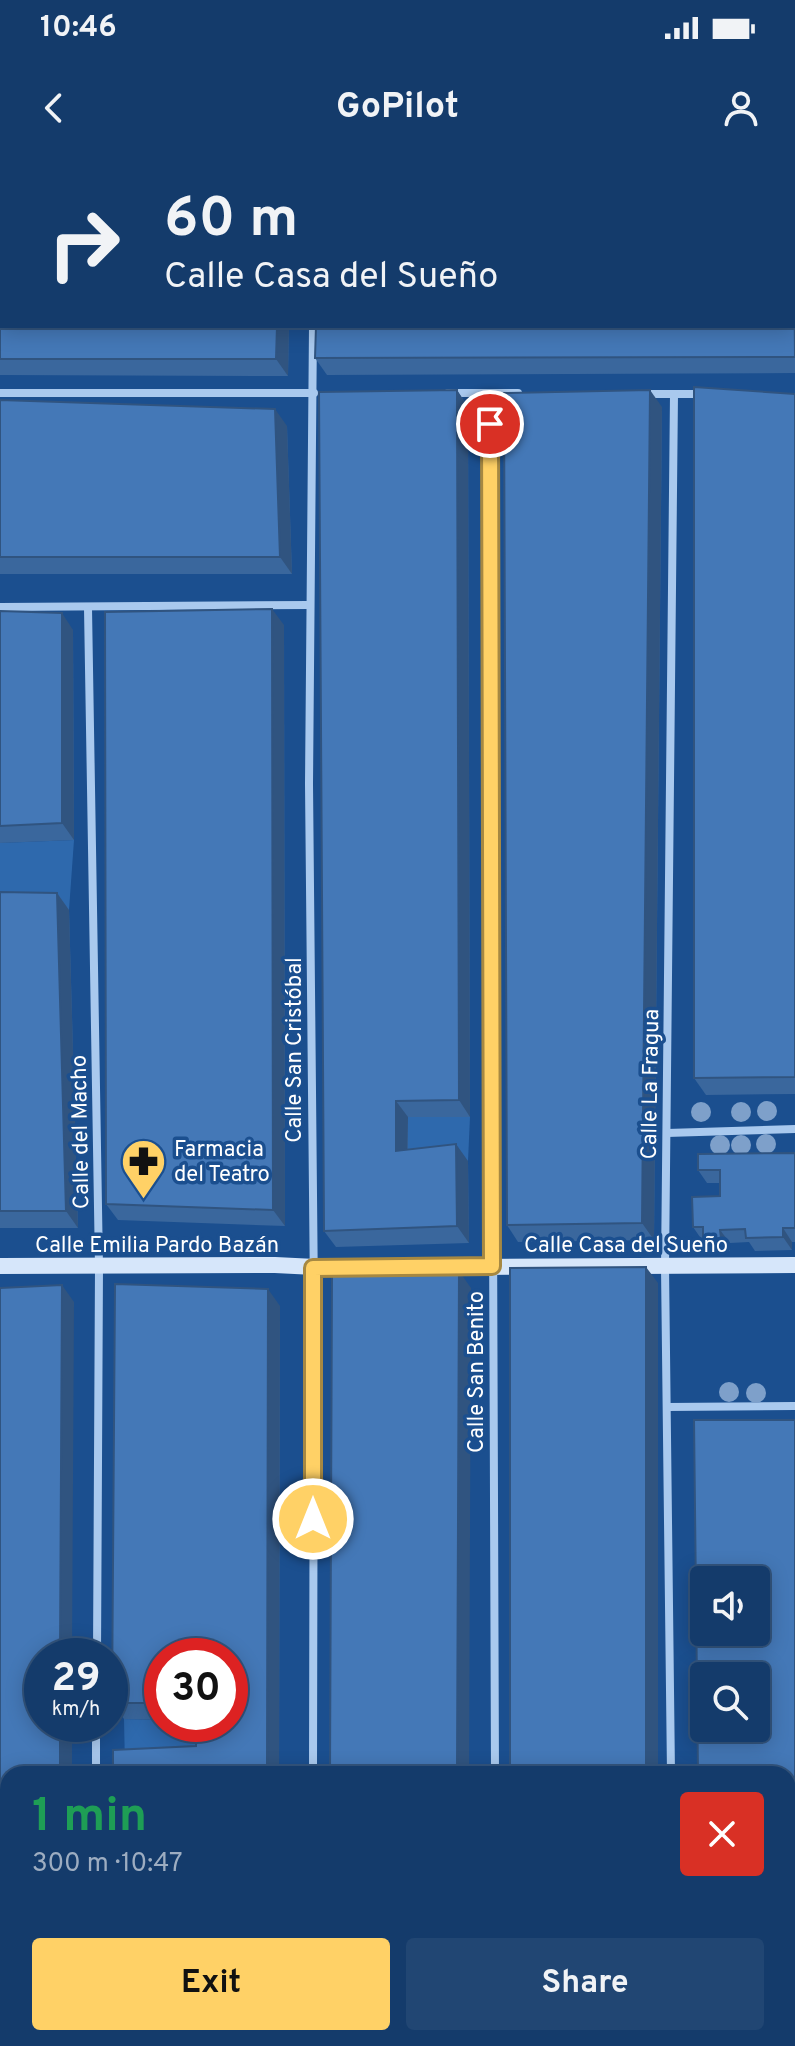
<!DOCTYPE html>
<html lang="en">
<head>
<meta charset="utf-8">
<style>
	body { margin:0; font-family:Overpass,sans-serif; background:#214673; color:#f1f3f6; height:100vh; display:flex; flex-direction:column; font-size:30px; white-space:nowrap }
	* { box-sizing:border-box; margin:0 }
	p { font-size:26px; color:#9dadc1 }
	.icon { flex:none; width:44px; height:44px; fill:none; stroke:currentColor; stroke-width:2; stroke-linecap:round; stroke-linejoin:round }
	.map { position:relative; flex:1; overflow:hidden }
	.details { position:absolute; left:0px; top:1606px; width:796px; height:280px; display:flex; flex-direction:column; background:#143b6b; border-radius:24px 24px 0 0; box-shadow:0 4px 20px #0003,0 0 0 2px #33557e }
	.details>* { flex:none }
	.guide { position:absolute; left:0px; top:0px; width:796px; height:168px; box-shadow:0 4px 20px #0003,0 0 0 2px #33557e; background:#143b6b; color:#f1f3f6; overflow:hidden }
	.buttons { position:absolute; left:690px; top:1406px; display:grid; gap:16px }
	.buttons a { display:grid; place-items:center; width:80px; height:80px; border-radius:8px; background:#143b6b; box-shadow:0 4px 20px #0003,0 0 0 2px #33557e; font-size:40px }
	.speed { position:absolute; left:24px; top:1478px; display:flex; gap:16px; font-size:40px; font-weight:700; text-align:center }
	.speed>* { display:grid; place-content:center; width:104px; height:104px; border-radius:50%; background:#143b6b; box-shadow:0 4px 20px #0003,0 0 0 2px #33557e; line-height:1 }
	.speed small { font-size:20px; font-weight:400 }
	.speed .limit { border:12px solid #d22; background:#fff; color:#111 }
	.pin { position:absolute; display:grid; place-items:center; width:68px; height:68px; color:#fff; margin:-34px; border:4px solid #fff; border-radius:50%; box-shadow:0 2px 8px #0007 }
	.me { position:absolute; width:88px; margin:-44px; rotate:0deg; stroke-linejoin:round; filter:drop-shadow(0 0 6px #0008) }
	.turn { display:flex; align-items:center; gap:28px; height:168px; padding:0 32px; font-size:36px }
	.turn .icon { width:104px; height:104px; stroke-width:2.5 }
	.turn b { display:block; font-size:56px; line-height:68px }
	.round { display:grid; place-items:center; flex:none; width:84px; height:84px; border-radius:8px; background:#214673 }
	.overview { display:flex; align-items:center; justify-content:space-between; height:136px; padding:0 32px }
	h1 { font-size:48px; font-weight:700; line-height:60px; color:#1e9e55 }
	.primary-button { display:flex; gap:16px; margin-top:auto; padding:16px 32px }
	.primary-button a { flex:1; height:92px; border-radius:8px; background:#ffd166; color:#111; font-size:32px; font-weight:700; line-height:92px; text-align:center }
	.primary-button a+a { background:#214673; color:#f1f3f6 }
	.status { display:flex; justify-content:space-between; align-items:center; height:56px; padding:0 40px; background:#143b6b; direction:ltr }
	.status svg { height:22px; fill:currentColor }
	header { display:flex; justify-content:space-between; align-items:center; height:104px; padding:0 32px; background:#143b6b; font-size:36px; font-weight:700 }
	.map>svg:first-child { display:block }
	.green { fill:#2e69ad }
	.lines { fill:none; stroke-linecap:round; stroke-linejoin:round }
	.street { stroke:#a9c9ee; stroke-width:8 }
	.secondary { stroke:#d6e6fa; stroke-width:16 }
	.tree { fill:#7ea0ca }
	.wall { fill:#3a679d }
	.shaded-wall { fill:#305480 }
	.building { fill:#4478b7; stroke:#305480; stroke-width:2; fill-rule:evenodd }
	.route-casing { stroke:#a68842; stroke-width:20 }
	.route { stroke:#ffd166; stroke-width:14 }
	.labels { text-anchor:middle; stroke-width:7; stroke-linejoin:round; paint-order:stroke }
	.street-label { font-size:22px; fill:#fff; stroke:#1b4f8f }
	.poi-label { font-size:22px; fill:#fff; stroke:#1b4f8f; text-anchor:start }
</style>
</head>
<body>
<div class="status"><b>10:46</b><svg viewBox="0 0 49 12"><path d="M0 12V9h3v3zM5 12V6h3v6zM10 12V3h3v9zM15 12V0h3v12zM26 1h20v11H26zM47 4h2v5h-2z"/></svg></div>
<header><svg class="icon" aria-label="back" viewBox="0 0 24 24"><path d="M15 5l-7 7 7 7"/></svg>GoPilot<svg class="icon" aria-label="person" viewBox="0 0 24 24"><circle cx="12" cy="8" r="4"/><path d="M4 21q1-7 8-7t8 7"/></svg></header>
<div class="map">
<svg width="795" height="1886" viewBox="0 0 795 1886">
	<rect width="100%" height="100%" fill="#1b4f8f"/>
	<g class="green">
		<path d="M74 680 69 750 0 748V683Z"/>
		<path d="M408 957H470L468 1001 407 1008Z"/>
		<path d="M124 1559 162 1560V1564H209L208 1603 125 1607Z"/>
	</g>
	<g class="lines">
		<g class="street">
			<path d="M243 0V2"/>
			<path d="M447 2V0"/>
			<path d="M794 75H795"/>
			<path d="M0 77H2"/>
			<path d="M0 233H314"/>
			<path d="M448 233H518"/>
			<path d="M490 233 495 1614"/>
			<path d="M644 234H702"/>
			<path d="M0 447 310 445"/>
			<path d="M88 448 99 1107 97 1496"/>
			<path d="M667 973 795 969"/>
			<path d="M667 1247 795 1246"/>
			<path d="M96 1614V1564"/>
			<path d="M313 1614 314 1136 309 624 313 166"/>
			<path d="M671 1614 665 1107 674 234"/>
			<path d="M496 1878V1886"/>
			<path d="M674 1878V1886"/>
			<path d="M94 1886V1878"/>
			<path d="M313 1886V1878"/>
		</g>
		<path class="secondary" d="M0 1106 275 1105 335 1108 795 1105"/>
	</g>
	<g class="tree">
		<circle cx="767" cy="951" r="10"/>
		<circle cx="701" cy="952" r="10"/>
		<circle cx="741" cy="952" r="10"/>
		<circle cx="766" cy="984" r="10"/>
		<circle cx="720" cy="985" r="10"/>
		<circle cx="741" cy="985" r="10"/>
		<circle cx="729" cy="1232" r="10"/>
		<circle cx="756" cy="1233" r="10"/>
	</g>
	<g class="wall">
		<path d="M0 0H226V2H2V53H0Z"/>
		<path d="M795 87V213L327 215 315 198Z"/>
		<path d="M0 91 2 166H289L288 216 0 215Z"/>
		<path d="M457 230 468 247 470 957H408V990L468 1001 469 1083 336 1087 324 1071Z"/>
		<path d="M795 234V934L706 935 694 918Z"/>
		<path d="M0 240 287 266 292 414H0Z"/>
		<path d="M662 247 654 1080 518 1082 507 1065Z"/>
		<path d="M0 451 73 470 74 680 0 683Z"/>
		<path d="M284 465 285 1066 118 1060 106 1044Z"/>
		<path d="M0 732 57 733 69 750 78 1068H0Z"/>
		<path d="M795 993V1082H792V1090L755 1091 749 1082 730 1083V1091H713L705 1080H702L693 1067 720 1036V1023H707L698 1010Z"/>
		<path d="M280 1146 279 1614H113L196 1586 230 1564 162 1496V1560L124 1559 112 1543Z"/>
		<path d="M108 1878H278V1886H114Z"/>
	</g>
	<g class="shaded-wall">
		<rect x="408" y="0" width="12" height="2"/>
		<path d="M277 166H289L288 216 276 199Z"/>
		<path d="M457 230 468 247 470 957 459 940Z"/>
		<path d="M650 230 662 247 654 1080 642 1063Z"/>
		<path d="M275 249 287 266 292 414 280 397Z"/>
		<path d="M272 449 284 465 285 1066 273 1050Z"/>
		<path d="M62 453 73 470 74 680 62 663Z"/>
		<path d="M57 733 69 750 78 1068 66 1051Z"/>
		<path d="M396 941 408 957 407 1008 396 991Z"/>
		<path d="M456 984 468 1001 469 1083 457 1066Z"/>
		<path d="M783 1068 792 1082V1090L783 1077Z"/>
		<path d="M720 1070 730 1083V1091L721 1078Z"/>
		<path d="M646 1107 658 1123V1614H646Z"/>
		<path d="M459 1111 471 1128 469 1614H457Z"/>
		<path d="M62 1125 74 1142 72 1496H60Z"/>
		<path d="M268 1129 280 1146 279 1614H267Z"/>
		<rect x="60" y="1564" width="12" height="50"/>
		<rect x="59" y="1878" width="11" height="8"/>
		<rect x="266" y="1878" width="12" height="8"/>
		<rect x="456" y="1878" width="12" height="8"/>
		<rect x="646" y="1878" width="12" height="8"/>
	</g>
	<g class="building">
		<path d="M0 0H215V2H2V36H0Z"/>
		<rect x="259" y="0" width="149" height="2"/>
		<path d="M456 0H795V29L794 2H456Z"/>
		<path d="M794 87 795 197 315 198 316 166H794Z"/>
		<path d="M0 91H2V166H277L276 199H0Z"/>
		<path d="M694 227 795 234V917L694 918Z"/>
		<path d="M457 230 459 940 396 941V991L456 984 457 1066 324 1071 319 232Z"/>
		<path d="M650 230 642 1063 507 1065 504 233Z"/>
		<path d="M0 240 275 249 280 397H0Z"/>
		<path d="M272 449 273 1050 106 1044 105 452Z"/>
		<path d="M0 451 62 453V663L0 666Z"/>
		<path d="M0 732 57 733 66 1051H0Z"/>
		<path d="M795 993V1068H783V1077L746 1078 745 1069 720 1070 721 1078H703V1067H693L692 1037 720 1036V1010H698V994Z"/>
		<path d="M646 1107V1614H510V1108Z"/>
		<path d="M459 1111 457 1614H330L332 1112Z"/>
		<path d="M115 1124 268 1129 267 1614H113V1590L196 1586 197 1564H230V1496H162V1543H112Z"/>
		<path d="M62 1125 60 1496H42V1564H60V1614H8V1878H59V1886H0V1128Z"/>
		<path d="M694 1260H795V1886H700V1878H788V1614H698ZM704 1420H756V1472H704ZM704 1516H756V1568H704Z"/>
		<rect x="197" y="1878" width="69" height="8"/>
		<rect x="329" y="1878" width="127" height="8"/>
		<rect x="509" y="1878" width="137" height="8"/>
	</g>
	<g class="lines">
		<defs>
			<path id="route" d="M313 1359V1108L492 1106 490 264"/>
		</defs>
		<use href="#route" class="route-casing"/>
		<use href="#route" class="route"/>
	</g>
	<defs>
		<symbol id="pharmacy-pin" viewBox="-11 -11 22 30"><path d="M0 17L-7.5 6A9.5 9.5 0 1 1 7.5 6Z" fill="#ffd166" stroke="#1b4f8f"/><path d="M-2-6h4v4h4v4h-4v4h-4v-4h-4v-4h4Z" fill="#111"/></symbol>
	</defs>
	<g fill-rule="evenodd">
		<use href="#pharmacy-pin" x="118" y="976" width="51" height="69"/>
	</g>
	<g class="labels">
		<g class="street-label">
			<text transform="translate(293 890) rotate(-90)" y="8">Calle San Cristóbal</text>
			<text transform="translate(649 924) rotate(-89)" y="8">Calle La Fragua</text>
			<text transform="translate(79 972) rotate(-91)" y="8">Calle del Macho</text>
			<text x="157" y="1092">Calle Emilia Pardo Bazán</text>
			<text x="626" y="1092">Calle Casa del Sueño</text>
			<text transform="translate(475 1212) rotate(-90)" y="8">Calle San Benito</text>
		</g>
		<g class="poi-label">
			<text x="174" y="996">Farmacia<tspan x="174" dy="25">del Teatro</tspan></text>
		</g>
	</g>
</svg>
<div class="buttons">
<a><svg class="icon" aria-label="sound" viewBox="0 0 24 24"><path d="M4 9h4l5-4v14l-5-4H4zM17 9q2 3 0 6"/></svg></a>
<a><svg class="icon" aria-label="search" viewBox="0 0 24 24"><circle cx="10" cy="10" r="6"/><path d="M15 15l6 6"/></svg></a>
</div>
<div class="speed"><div>29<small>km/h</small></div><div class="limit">30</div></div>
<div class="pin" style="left:490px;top:264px;background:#d93025"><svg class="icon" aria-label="arrive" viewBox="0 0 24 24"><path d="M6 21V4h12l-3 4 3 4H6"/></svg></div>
<svg class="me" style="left:313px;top:1359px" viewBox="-20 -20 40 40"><circle r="17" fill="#ffd166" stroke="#fff" stroke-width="3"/><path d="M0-11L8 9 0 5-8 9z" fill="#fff"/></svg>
<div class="guide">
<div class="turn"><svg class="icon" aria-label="right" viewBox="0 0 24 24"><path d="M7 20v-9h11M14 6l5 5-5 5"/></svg><div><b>60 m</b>Calle Casa del Sueño</div></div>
</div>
<section class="details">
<div class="overview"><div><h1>1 min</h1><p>300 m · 10:47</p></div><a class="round" style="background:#d93025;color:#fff"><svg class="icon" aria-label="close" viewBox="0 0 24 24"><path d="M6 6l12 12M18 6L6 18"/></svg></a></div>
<div class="primary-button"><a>Exit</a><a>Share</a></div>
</section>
</div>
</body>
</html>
